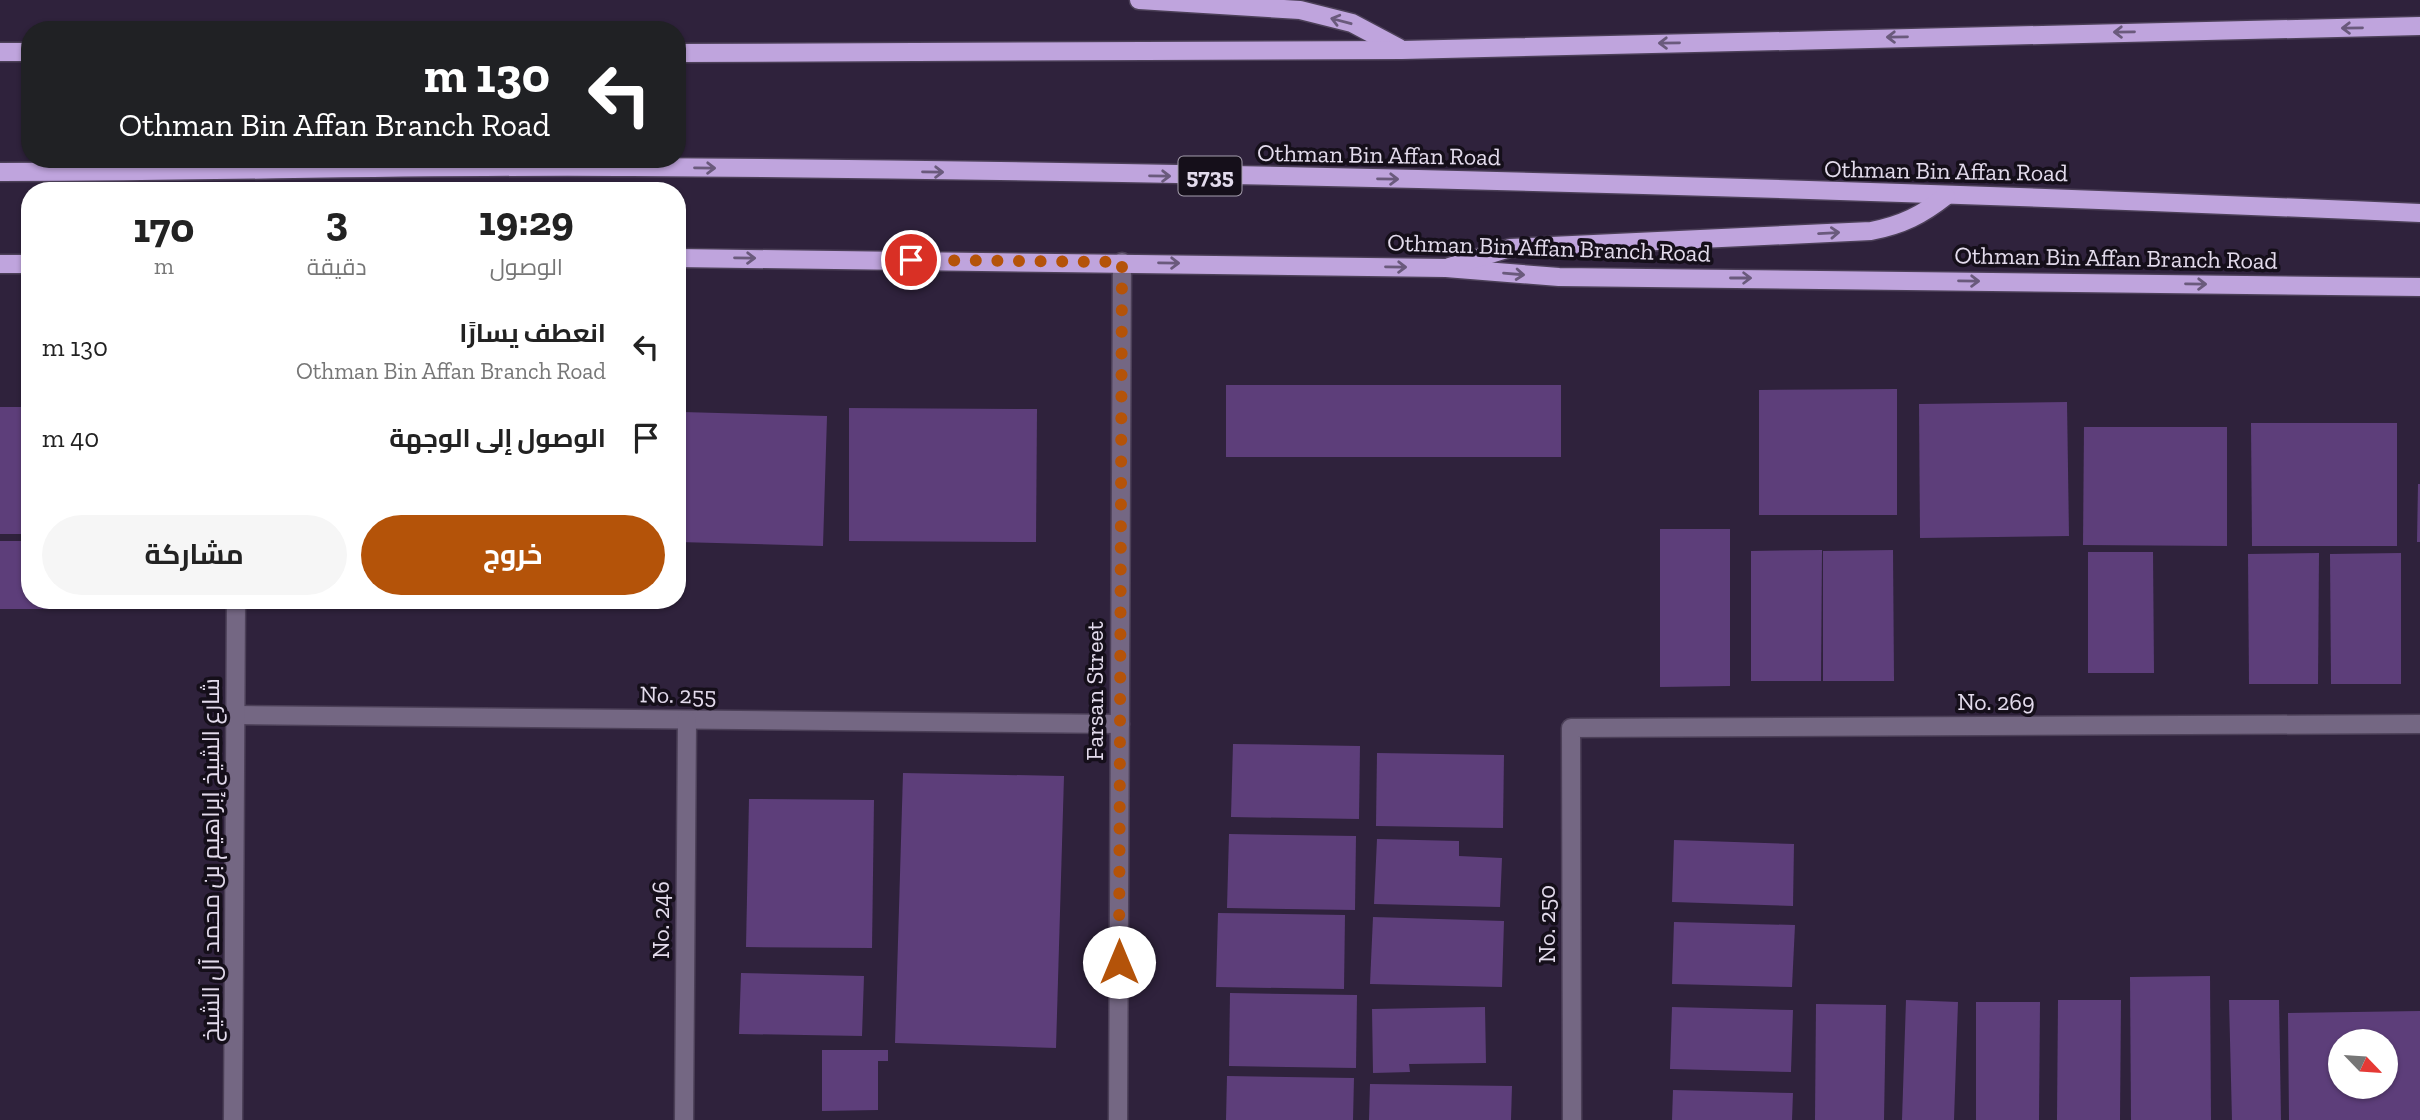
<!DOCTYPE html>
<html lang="ar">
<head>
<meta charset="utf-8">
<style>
	body { margin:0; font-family:"Zilla Slab",Cairo,serif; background:#f6f6f6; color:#222; direction:rtl; height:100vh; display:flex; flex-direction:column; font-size:26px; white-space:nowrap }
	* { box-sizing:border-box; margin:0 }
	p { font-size:23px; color:#767676 }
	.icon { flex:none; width:38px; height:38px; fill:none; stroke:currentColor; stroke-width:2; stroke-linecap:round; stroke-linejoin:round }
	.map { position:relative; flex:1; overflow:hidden; direction:ltr }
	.drawer { position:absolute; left:21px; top:182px; width:665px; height:427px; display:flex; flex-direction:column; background:#fff; border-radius:28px; box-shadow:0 2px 5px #0004; direction:rtl }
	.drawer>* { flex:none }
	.hud { position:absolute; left:21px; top:21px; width:665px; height:147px; border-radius:28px; box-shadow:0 2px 5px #0004; direction:rtl; background:#202124; color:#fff; overflow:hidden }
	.needle { width:46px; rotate:115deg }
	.buttons { position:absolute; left:2328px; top:1029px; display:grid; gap:14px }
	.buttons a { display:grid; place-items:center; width:70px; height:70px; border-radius:50%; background:#fff; box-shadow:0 2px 5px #0004; font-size:35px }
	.pin { position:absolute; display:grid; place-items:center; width:60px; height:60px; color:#fff; margin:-30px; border:4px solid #fff; border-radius:50%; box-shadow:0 2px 7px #0007 }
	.me { position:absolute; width:77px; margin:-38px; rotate:0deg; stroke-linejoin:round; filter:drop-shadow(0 0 5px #0008) }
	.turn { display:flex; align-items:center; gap:24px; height:147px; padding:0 21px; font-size:32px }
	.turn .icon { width:91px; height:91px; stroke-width:2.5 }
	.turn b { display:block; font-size:49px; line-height:60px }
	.eta { display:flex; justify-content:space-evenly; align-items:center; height:119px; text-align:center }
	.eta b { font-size:42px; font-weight:700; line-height:49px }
	.button { display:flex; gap:14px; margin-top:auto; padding:14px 21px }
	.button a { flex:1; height:80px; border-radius:42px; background:#b45309; color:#fff; font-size:28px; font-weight:700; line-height:80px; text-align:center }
	.button a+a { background:#f6f6f6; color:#222 }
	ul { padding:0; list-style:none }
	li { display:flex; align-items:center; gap:21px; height:91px; padding:0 21px }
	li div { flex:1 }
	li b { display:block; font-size:26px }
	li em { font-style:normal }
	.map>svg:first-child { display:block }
	.building { fill:#5d3e7a; fill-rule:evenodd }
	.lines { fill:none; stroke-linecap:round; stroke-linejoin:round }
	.minor-casing { stroke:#4c4058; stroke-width:21 }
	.major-casing { stroke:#4c4058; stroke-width:21 }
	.minor { stroke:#746783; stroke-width:18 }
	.major { stroke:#bfa4dd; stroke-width:18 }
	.oneway { stroke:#6a5a7c }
	.route { stroke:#b45309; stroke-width:12; stroke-dasharray:0 21.6 }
	.labels { text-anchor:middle; stroke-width:7; stroke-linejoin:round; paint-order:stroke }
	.shield { fill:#150f1a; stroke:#a59ead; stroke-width:2 }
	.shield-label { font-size:23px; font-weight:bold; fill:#e3dbec }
	.street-label { font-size:24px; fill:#e3dbec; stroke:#150f1a }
</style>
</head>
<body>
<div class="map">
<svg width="2420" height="1120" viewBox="0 0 2420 1120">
	<rect width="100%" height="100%" fill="#2f223c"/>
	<g class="building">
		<rect x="1226" y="385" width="335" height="72"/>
		<path d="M1897 389V515H1759V390Z"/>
		<path d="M2067 402 2069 536 1920 538 1919 404Z"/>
		<rect x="0" y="407" width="30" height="127"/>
		<path d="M849 408 1037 409 1036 542 849 541Z"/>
		<path d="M682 412 827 416 823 546 678 542Z"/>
		<path d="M2251 423H2397V546H2252Z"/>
		<path d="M2084 427H2227V546L2083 545Z"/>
		<path d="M2418 484H2420V542H2417Z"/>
		<path d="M1660 529H1730V686L1660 687Z"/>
		<path d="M0 541H30V600H153L152 609H0Z"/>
		<path d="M1822 550 1821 681H1751V551Z"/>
		<path d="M1893 550 1894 681H1823V551Z"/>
		<path d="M2088 552H2153L2154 673H2088Z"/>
		<path d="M2319 553 2318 684H2249L2248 554Z"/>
		<path d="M2401 553V684H2331L2330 554Z"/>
		<path d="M1233 744 1360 746 1359 819 1231 817Z"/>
		<path d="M1377 753 1504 755 1503 828 1376 826Z"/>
		<path d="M903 773 1064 776 1056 1048 895 1043Z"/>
		<path d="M749 799 874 800 872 948 746 947Z"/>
		<path d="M1229 834 1356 836 1355 910 1227 908Z"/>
		<path d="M1377 839 1459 841V856L1502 858 1500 907 1374 904Z"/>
		<path d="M1674 840 1794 844 1793 906 1672 902Z"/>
		<path d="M1218 913 1345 915 1344 989 1216 987Z"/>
		<path d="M1373 917 1504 921 1502 987 1370 984Z"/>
		<path d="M1674 922 1795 925 1792 987 1672 984Z"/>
		<path d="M741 973 864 976 862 1036 739 1034Z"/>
		<path d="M2210 976 2211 1120H2131L2130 977Z"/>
		<path d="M1230 993 1357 995 1356 1068 1229 1066Z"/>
		<path d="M1906 1000 1958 1002 1954 1120H1902Z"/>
		<path d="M2058 1000H2121L2120 1120H2057Z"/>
		<path d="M2229 1000H2279L2281 1120H2232Z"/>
		<path d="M1976 1002H2040L2039 1120H1976Z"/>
		<path d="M1816 1004 1886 1005 1884 1120H1815Z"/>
		<path d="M1485 1007 1486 1063 1409 1064 1410 1072 1373 1073 1372 1009Z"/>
		<path d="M1672 1007 1793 1010 1791 1072 1670 1069Z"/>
		<path d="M2420 1011V1120H2289L2288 1013ZM2340 1041H2385V1087H2340Z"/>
		<path d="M822 1050H888V1061H878V1110L822 1111Z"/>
		<path d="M1227 1076 1354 1078 1353 1120H1226Z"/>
		<path d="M1370 1084 1512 1086 1511 1120H1369Z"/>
		<path d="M1673 1090 1793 1093 1792 1120H1672Z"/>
	</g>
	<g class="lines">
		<defs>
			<g id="minor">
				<path d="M237 715 1120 724"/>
				<path d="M233 1120 236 600"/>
				<path d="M684 1120 687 720"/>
				<path d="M1118 1120 1122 262"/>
				<path d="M1572 1120 1571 728 2420 724"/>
			</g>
			<g id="major">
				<path d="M1139 0 1300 10 1352 23 1399 48"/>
				<path d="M0 52H30"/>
				<path d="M677 53 1402 50 2420 26"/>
				<path d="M0 172C211 172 422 165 633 167 1228 171 1825 187 2420 213"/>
				<path d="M677 258 1446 268 1559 277 2420 287"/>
				<path d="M0 264H30"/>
				<path d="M1449 267 1510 248 1871 231C1902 225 1922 215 1946 196"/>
			</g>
		</defs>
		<use href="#minor" class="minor-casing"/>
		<use href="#major" class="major-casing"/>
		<use href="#minor" class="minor"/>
		<use href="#major" class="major"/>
	</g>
	<defs><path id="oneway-shaft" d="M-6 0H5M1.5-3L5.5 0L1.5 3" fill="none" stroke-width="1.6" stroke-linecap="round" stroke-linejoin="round" transform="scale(1.75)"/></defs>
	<g class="oneway">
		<use href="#oneway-shaft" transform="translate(1341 21) rotate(-165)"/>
		<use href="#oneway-shaft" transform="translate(2352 28) rotate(179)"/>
		<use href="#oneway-shaft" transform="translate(2124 32) rotate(179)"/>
		<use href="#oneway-shaft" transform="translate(1897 37) rotate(179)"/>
		<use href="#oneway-shaft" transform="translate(1669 43) rotate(179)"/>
		<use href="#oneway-shaft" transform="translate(705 168) rotate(1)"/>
		<use href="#oneway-shaft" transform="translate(933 172) rotate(1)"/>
		<use href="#oneway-shaft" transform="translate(1160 176) rotate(1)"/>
		<use href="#oneway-shaft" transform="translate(1388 179) rotate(1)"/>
		<use href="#oneway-shaft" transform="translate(1829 233) rotate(-3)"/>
		<use href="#oneway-shaft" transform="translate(745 258) rotate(1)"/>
		<use href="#oneway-shaft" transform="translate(1169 263) rotate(1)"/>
		<use href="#oneway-shaft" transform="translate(1396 267) rotate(1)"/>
		<use href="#oneway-shaft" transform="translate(1514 274) rotate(5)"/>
		<use href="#oneway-shaft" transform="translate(1741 278)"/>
		<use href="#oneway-shaft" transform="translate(1969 281) rotate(1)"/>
		<use href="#oneway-shaft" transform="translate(2196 284) rotate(1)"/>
	</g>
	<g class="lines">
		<path class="route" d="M911 260 1122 262 1119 962"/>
	</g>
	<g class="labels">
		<rect class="shield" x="1178.5" y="156.5" width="63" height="39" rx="5"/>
		<g class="shield-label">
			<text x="1210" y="184">5735</text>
		</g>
		<g class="street-label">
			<text transform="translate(1379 155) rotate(1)" y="8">Othman Bin Affan Road</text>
			<text transform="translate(1946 171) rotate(1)" y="8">Othman Bin Affan Road</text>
			<text transform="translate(1549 248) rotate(2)" y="8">Othman Bin Affan Branch Road</text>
			<text transform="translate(2116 258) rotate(1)" y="8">Othman Bin Affan Branch Road</text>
			<text transform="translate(1095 691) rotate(-90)" y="8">Farsan Street</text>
			<text transform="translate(678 695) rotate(1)" y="8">No. 255</text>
			<text x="1996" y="710">No. 269</text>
			<text transform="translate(211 860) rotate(-90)" y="8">شارع الشيخ إبراهيم بن محمد آل الشيخ</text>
			<text transform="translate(661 920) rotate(-90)" y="8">No. 246</text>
			<text transform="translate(1547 924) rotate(-90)" y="8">No. 250</text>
		</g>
	</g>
</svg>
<div class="buttons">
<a><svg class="needle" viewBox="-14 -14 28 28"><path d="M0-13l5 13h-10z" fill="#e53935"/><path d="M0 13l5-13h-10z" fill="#767676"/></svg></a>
</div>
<div class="pin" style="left:911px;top:260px;background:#d93025"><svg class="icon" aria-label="arrive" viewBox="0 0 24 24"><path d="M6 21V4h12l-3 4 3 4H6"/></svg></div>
<svg class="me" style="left:1119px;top:962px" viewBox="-20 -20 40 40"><circle r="19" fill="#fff"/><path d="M0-13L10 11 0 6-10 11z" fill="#b45309"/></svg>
<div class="hud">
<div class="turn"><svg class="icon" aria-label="left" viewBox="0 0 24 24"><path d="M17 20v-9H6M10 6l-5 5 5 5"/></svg><div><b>130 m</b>Othman Bin Affan Branch Road</div></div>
</div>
<section class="drawer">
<div class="eta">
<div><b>19:29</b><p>الوصول</p></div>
<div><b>3</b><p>دقيقة</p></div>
<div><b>170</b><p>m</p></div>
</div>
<ul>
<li><svg class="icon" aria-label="left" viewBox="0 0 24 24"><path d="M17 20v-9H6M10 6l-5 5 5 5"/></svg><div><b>انعطف يسارًا</b><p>Othman Bin Affan Branch Road</p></div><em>130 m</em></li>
<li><svg class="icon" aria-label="arrive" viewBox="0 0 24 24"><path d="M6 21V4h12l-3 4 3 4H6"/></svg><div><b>الوصول إلى الوجهة</b></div><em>40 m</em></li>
</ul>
<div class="button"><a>خروج</a><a>مشاركة</a></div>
</section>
</div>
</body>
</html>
